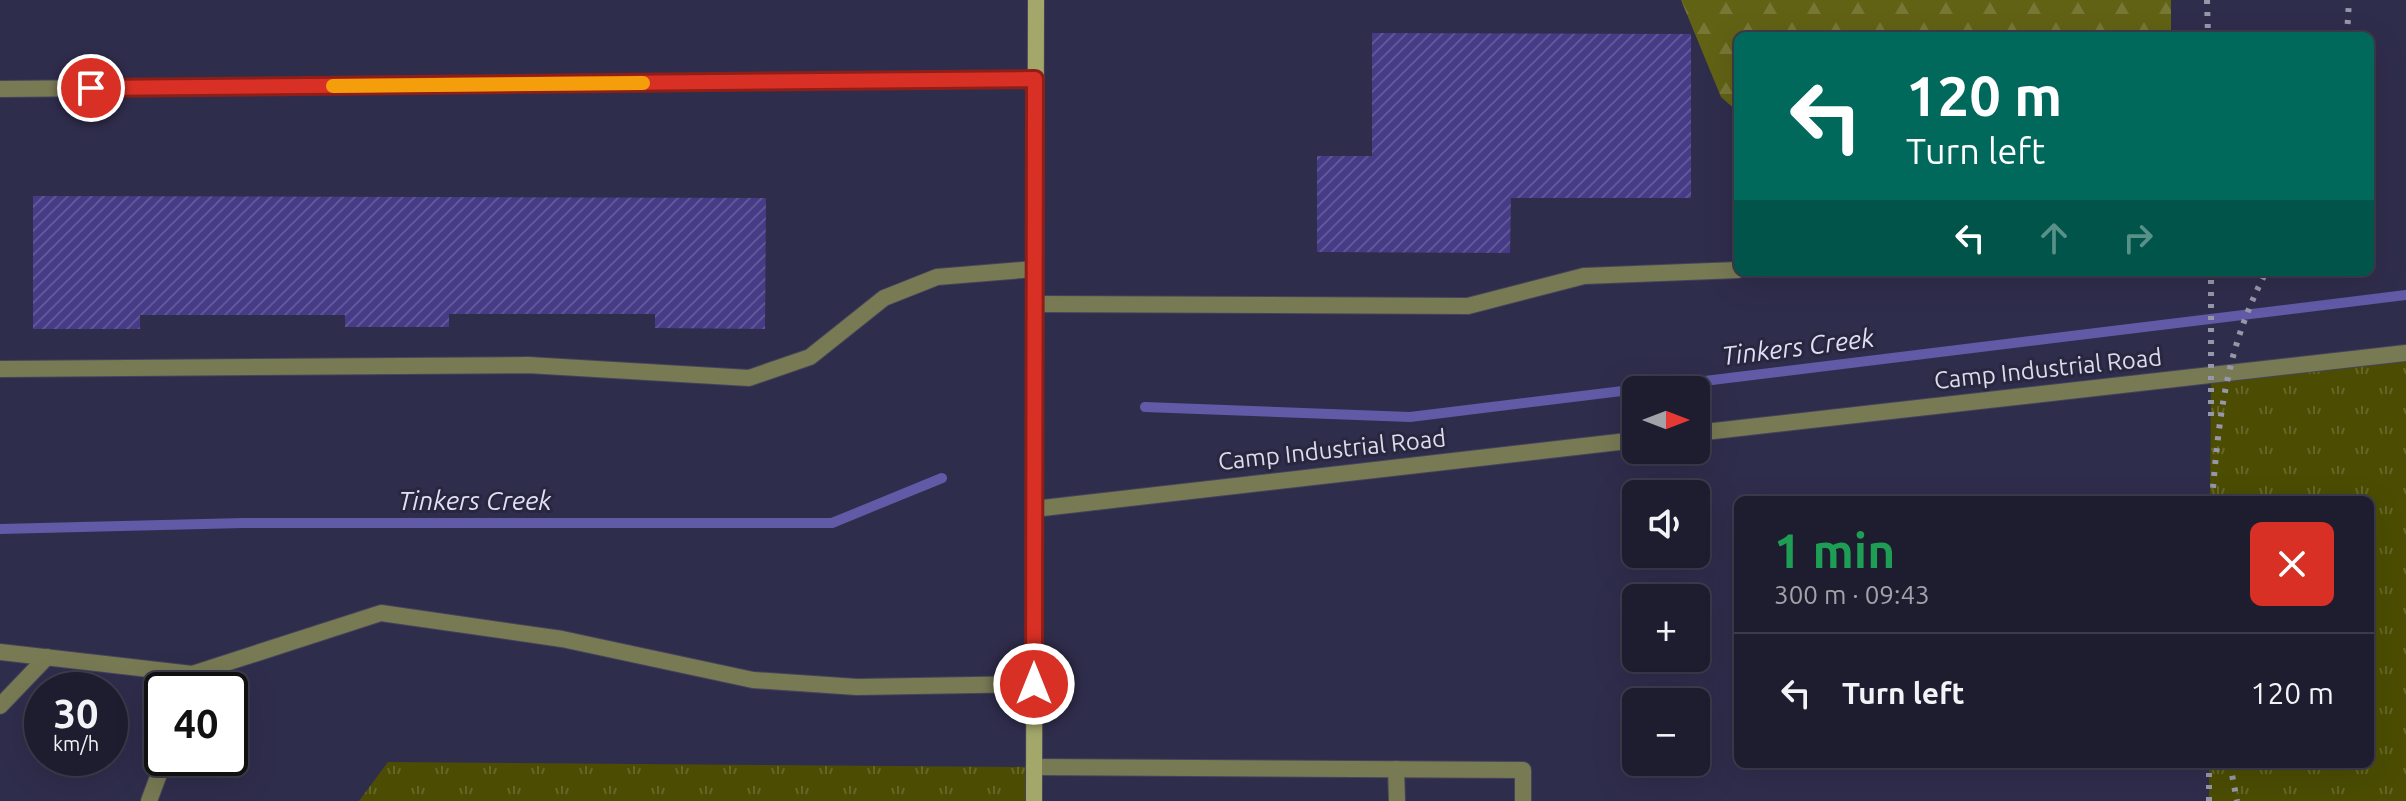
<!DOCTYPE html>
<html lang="en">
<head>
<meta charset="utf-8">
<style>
	body { margin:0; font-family:Ubuntu,sans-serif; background:#262637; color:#f1f3f6; height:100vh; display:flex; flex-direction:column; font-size:30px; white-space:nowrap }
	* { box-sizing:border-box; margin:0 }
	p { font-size:26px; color:#a1a2aa }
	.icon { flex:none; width:44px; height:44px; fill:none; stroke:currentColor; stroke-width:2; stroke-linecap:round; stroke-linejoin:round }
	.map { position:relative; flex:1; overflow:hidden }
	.panel { position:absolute; left:1734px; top:496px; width:640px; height:272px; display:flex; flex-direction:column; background:#1e1d2f; border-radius:12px; box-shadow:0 8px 32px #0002,0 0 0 2px #3c3b4b }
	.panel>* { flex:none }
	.hud { position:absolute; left:1734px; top:32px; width:640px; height:244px; border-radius:12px; box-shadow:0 8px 32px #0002,0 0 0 2px #3c3b4b; background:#00695c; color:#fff; overflow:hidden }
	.needle { width:52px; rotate:90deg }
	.tools { position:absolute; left:1622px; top:376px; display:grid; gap:16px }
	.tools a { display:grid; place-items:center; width:88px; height:88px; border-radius:12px; background:#1e1d2f; box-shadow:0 8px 32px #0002,0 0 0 2px #3c3b4b; font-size:40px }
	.speed { position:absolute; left:24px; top:672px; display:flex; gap:16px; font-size:40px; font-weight:700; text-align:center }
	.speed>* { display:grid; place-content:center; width:104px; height:104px; border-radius:50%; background:#1e1d2f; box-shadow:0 8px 32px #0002,0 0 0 2px #3c3b4b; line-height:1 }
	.speed small { font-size:20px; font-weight:400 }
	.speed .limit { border:4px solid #111; border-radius:12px; background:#fff; color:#111 }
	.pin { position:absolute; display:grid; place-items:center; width:68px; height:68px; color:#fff; margin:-34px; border:4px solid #fff; border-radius:50%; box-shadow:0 2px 8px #0007 }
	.me { position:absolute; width:88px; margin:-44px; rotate:0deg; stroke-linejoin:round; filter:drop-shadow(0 0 6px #0008) }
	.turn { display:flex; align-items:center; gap:28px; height:168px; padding:0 40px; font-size:36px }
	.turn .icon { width:104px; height:104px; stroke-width:2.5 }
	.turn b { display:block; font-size:56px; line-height:68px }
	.lanes { display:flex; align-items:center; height:76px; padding:0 40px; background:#0003; justify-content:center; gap:40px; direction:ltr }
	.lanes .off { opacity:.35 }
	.round { display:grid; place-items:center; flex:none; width:84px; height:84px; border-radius:12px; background:#262637 }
	.headline { display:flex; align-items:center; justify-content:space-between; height:136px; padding:0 40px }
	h1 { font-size:48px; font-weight:700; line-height:60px; color:#1e9e55 }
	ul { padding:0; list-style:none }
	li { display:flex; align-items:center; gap:24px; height:120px; padding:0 40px; border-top:2px solid #3c3b4b }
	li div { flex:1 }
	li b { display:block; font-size:30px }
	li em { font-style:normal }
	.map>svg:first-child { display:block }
	.built { fill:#2f2d4c; fill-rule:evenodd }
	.grass { fill:url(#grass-tufts) }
	.forest { fill:url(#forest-firs) }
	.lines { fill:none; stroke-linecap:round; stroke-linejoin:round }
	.stream { stroke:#615aa7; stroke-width:10 }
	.building { fill:url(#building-hatch) }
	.lane-casing { stroke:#45445b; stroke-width:18 }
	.street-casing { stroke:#45445b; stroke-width:18 }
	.secondary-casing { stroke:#45445b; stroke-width:18 }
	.lane { stroke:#787a54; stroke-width:16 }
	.street { stroke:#787a54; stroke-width:16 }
	.secondary { stroke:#a4a76a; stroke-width:16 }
	.rail { stroke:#9797aa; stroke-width:6; stroke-dasharray:4 8; stroke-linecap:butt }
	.route-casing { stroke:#8d1f18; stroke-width:20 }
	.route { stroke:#d93025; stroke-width:14 }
	.slow { stroke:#f59e0b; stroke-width:14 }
	.labels { text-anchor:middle; stroke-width:6; stroke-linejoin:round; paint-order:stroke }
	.street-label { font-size:24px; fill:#dbdbeb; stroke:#28273f }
	.water-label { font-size:26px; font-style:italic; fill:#dfdff6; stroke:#28273f }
</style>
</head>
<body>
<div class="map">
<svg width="2406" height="801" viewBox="0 0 2406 801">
	<defs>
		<pattern id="grass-tufts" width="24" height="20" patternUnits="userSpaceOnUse" patternTransform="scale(2)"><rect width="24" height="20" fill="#4c4d03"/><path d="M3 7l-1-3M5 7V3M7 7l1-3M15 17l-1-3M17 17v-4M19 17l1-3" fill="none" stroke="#656628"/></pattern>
		<pattern id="forest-firs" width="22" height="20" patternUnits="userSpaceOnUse" patternTransform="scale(2)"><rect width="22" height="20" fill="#616214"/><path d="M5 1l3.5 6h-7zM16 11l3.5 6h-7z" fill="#777836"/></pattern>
		<pattern id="building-hatch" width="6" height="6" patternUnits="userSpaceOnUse" patternTransform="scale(2)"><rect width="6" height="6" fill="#453b86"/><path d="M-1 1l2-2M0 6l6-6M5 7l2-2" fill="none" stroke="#5f5797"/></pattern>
	</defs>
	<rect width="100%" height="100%" fill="#28273f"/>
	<path class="built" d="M0 0H2406V353L2211 375 2210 500H1738V764H2209V801H0ZM1738 36H2370V272H1738ZM1636 390H1696V450H1636ZM1636 494H1696V554H1636ZM1636 598H1696V658H1636ZM42 690H110V758H42ZM162 690H230V758H162ZM1636 702H1696V762H1636Z"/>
	<g class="grass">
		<path d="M2406 353V801H2209V764H2370V500H2210L2211 375Z"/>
		<path d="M388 762 1034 767V801H359Z"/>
	</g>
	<path class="forest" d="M1681 0H2171V36H1738V112L1721 97Z"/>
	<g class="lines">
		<g class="stream">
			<path d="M1145 407 1410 417 2406 295"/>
			<path d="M0 529 243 523H832L942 478"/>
		</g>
	</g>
	<g class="building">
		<path d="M1372 33 1691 34V198H1511L1510 253 1317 252V156H1372Z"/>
		<path d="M33 196 766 198 765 329 655 328V314H449V327H345V315H140V329H33Z"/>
	</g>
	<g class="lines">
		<defs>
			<g id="lane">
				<path d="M0 89 1035 79"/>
				<path d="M1035 304 1468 306 1584 276 1738 270"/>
				<path d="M0 369 528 365 749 378 810 357 884 298 937 277 1035 269"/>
				<path d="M0 652 192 674"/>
				<path d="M187 690 192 674 381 613 562 639 753 680 857 687 1034 684"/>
				<path d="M0 706 47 657"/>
				<path d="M1034 767 1523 770V801"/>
				<path d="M1396 769 1397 801"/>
				<path d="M149 801 165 758"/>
			</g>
			<g id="street">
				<path d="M1696 433 2406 353"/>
				<path d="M1034 509 1636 440"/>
			</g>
			<path id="secondary" d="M1034 801 1036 0"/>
		</defs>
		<use href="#lane" class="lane-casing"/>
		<use href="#street" class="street-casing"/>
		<use href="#secondary" class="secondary-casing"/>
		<use href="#lane" class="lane"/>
		<use href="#street" class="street"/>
		<use href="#secondary" class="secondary"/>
		<g class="rail">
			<path d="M2207 0 2208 36"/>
			<path d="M2347 36 2349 0"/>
			<path d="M2211 416V272"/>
			<path d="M2212 500C2219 416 2226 349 2266 272"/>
			<path d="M2230 764 2237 801"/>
			<path d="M2209 801V764"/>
		</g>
	</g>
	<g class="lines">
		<defs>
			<path id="route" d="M91 88 1035 79 1034 684"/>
		</defs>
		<use href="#route" class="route-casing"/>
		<use href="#route" class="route"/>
		<path class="slow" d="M333 86 643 83"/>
	</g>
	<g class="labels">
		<g class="street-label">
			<text transform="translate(2048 369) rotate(-6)" y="8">Camp Industrial Road</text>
			<text transform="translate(1332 450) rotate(-6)" y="8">Camp Industrial Road</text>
		</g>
		<g class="water-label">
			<text transform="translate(1798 347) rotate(-7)" y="9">Tinkers Creek</text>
			<text x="475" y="510">Tinkers Creek</text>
		</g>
	</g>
</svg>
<div class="tools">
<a><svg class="needle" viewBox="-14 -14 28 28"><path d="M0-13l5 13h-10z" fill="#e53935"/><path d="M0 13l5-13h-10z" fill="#a1a2aa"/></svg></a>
<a><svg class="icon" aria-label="sound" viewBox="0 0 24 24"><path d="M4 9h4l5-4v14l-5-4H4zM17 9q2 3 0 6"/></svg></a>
<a>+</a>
<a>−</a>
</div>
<div class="speed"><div>30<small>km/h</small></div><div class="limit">40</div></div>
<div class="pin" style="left:91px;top:88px;background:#d93025"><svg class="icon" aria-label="arrive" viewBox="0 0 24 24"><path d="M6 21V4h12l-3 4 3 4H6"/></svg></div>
<svg class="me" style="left:1034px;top:684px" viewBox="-20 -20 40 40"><circle r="17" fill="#d93025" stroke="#fff" stroke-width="3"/><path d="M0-11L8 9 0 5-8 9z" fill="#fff"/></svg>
<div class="hud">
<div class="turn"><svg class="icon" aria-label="left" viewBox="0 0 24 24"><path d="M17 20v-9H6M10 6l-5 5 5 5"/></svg><div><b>120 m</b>Turn left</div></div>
<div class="lanes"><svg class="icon" aria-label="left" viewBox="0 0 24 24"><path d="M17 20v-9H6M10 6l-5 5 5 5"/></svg><svg class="icon off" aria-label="ahead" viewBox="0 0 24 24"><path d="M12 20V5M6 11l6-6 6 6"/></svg><svg class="icon off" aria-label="right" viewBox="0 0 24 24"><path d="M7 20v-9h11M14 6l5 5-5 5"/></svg></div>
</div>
<section class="panel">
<div class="headline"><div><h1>1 min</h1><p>300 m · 09:43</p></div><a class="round" style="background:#d93025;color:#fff"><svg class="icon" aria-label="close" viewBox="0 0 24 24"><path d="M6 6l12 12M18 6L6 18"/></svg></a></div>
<ul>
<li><svg class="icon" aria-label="left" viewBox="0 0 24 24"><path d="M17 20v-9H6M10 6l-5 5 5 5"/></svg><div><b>Turn left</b></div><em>120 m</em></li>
</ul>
</section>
</div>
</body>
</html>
